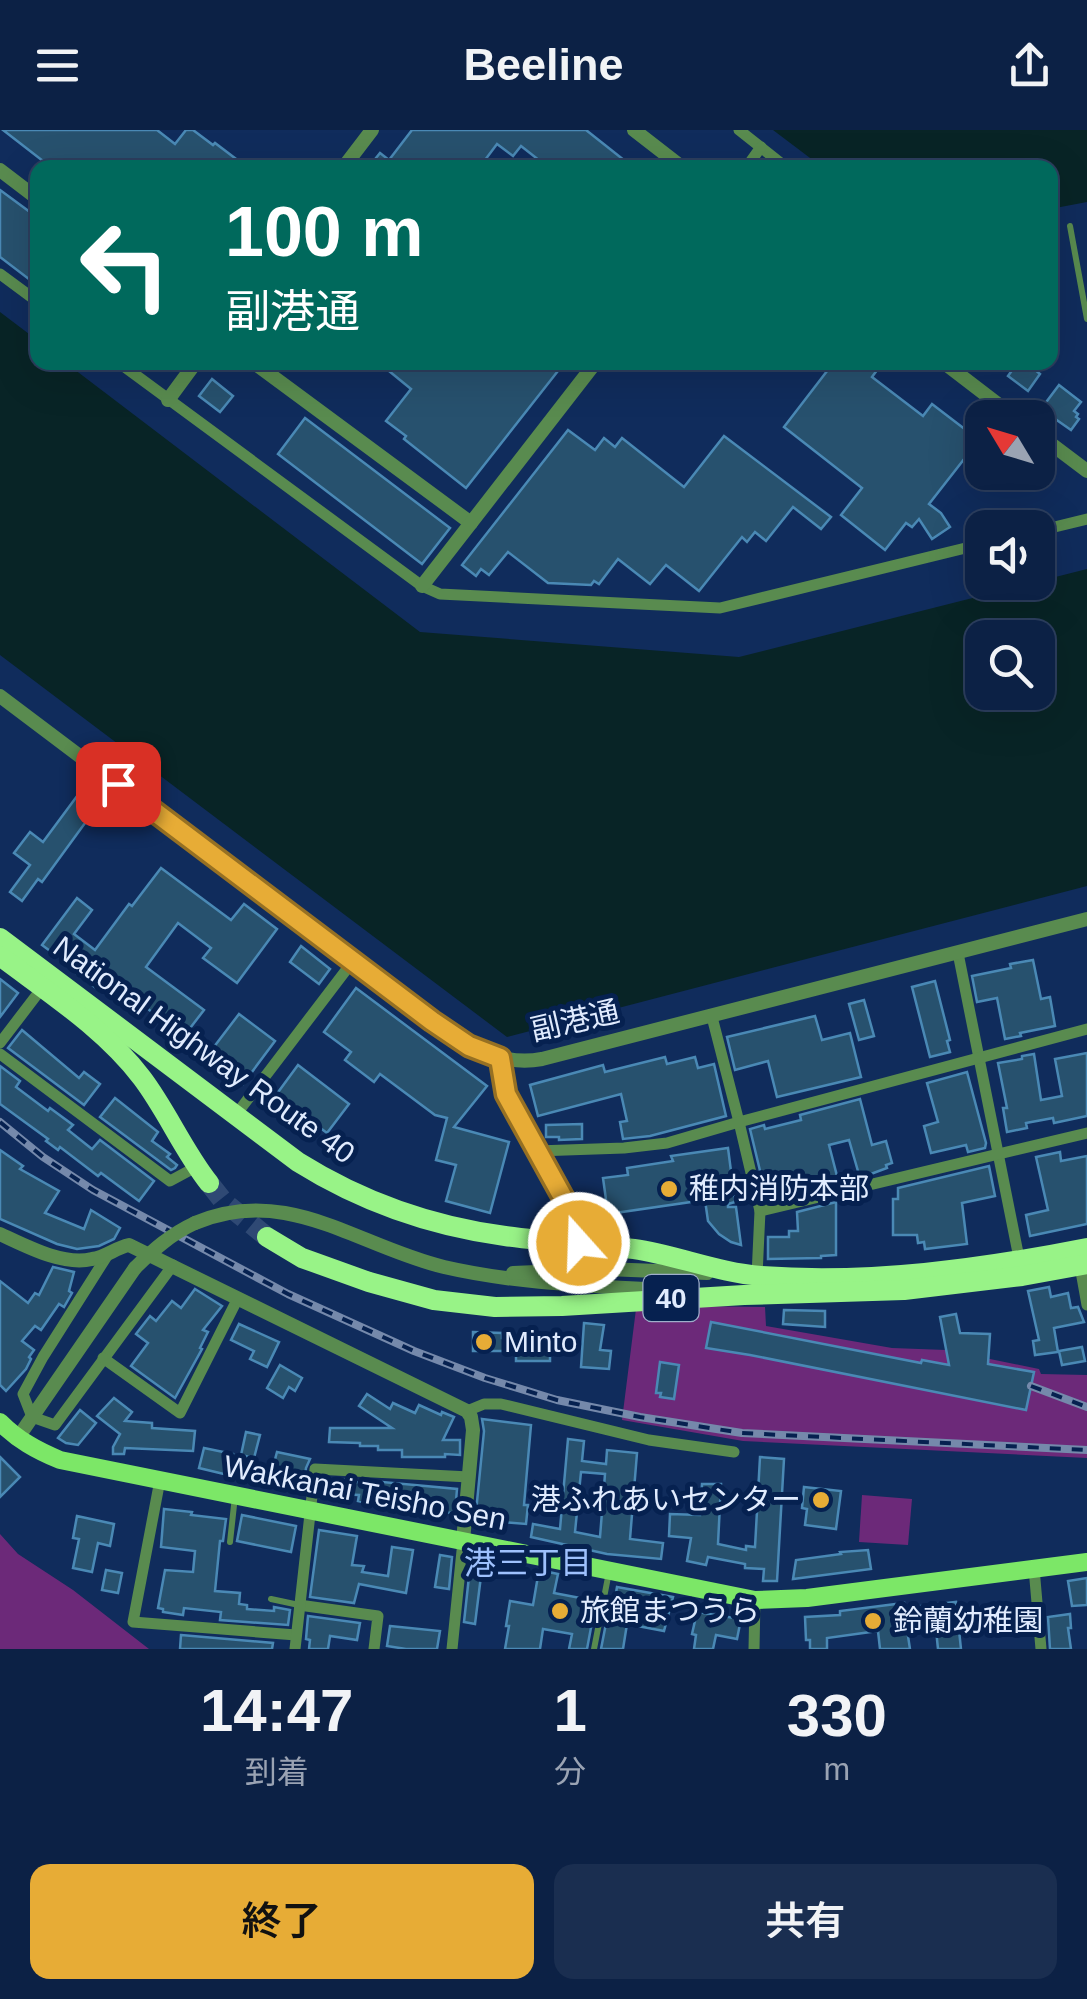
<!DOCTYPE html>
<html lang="ja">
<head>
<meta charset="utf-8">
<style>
	body { margin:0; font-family:Arial,"Noto Sans JP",sans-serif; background:#1a2e50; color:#f1f3f6; height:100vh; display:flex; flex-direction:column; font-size:38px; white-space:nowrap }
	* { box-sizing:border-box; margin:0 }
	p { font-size:32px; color:#9aa3b3 }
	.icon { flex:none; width:55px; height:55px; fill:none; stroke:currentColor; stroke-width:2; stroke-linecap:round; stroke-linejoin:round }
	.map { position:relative; height:1519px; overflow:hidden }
	.sheet { display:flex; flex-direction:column; background:#0c2145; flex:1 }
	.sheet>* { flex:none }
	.hud { position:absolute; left:30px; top:30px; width:1028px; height:210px; border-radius:20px; box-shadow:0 10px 40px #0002,0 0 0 2px #2c3e5e; background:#00695c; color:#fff; overflow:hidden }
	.needle { width:65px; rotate:308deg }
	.controls { position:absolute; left:965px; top:270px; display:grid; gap:20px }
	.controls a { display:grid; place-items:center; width:90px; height:90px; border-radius:20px; background:#0c2145; box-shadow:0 10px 40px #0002,0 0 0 2px #2c3e5e; font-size:50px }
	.pin { position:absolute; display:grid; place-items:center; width:85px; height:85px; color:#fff; margin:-42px; border-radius:20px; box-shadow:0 5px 15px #0006 }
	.me { position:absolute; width:110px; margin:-55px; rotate:340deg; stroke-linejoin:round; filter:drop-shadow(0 0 8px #0008) }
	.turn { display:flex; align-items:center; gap:35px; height:210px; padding:0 30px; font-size:45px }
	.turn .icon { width:130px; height:130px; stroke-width:2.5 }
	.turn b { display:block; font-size:70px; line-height:85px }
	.eta { display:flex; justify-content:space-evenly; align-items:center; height:170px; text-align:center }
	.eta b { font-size:60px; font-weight:600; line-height:70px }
	.cta { display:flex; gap:20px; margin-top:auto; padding:20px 30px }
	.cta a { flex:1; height:115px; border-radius:20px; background:#e7ac36; color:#111; font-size:40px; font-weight:600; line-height:115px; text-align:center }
	.cta a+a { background:#1a2e50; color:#f1f3f6 }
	header { display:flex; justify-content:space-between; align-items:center; height:130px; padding:0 30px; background:#0c2145; font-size:45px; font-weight:600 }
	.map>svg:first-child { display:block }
	.green { fill:#6c2979 }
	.water { fill:#082426; fill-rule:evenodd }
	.building { fill:#27516e; stroke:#4a89b5; stroke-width:2.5; fill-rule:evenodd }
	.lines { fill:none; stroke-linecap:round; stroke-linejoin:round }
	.trunk-tunnel { stroke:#2f4974; stroke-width:20; stroke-dasharray:20 10; stroke-linecap:butt }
	.service { stroke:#598b4f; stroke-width:6 }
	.minor { stroke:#598b4f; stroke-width:11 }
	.tertiary { stroke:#598b4f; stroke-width:14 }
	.primary { stroke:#7ce767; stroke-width:18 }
	.trunk { stroke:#98f387; stroke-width:20 }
	.rail-casing { stroke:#7589ab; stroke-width:8 }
	.rail { stroke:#062150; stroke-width:4; stroke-dasharray:11; stroke-linecap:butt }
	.tertiary-bridge { stroke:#598b4f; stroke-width:14 }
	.route-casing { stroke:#967023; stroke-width:25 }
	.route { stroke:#e7ac36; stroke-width:18 }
	.poi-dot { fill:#e7ac36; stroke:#062150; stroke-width:4 }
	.labels { text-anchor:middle; stroke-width:10; stroke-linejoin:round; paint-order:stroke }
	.shield { fill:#062150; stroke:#9faeca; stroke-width:2.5 }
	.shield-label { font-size:28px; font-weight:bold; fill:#e0ebfe }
	.street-label { font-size:30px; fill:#e0ebfe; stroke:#062150 }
	.poi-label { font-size:30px; fill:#e0ebfe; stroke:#062150; text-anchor:start }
	.neighbourhood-label { font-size:32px; fill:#9ec1fd; stroke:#062150 }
</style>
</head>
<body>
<header><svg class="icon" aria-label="menu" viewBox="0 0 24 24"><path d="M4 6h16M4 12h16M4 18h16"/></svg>Beeline<svg class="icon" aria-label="share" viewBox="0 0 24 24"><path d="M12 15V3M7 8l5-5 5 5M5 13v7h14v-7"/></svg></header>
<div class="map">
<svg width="1087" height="1519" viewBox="0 0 1087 1519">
	<rect width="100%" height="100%" fill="#102c5c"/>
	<g class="green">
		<path d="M689 1176 765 1177 766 1196 892 1218 946 1220 1039 1239 1041 1244 1087 1245V1328L743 1311 622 1290 636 1179Z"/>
		<path d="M862 1365 912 1369 908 1415 859 1412Z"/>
		<path d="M0 1404 18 1424 73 1460 149 1519H0Z"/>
	</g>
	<g class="water">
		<path d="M773 0H1087V72L1050 79V38L822 37Z"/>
		<path d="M0 182 37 210 38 232 66 233 420 502 739 527 1087 439V756L507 907 0 525ZM982 508H1038V562H982Z"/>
	</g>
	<g class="building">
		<path d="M3 0H157L175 14 186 0H193L213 15 215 13 248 38H52Z"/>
		<path d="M412 0H586L634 38H549L521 16 513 26 497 14 479 38H368L380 23 389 30Z"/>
		<path d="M0 60 38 88V156L0 127Z"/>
		<path d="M378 232H565L466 358 404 309 406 306 386 291 411 259Z"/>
		<path d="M834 232H883L872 247 923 286 932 274 979 310 929 374 941 383 950 397 932 409 919 389 912 397 906 393 885 420 841 385 862 358 784 297Z"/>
		<path d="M1018 232H1038L1034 239 1040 244 1028 261 1008 246Z"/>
		<path d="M212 249 233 266 220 282 199 266Z"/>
		<path d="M1059 255 1081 272 1074 281 1078 284 1076 287 1079 289 1071 300 1041 279Z"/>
		<path d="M305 288 450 398 422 434 278 324Z"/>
		<path d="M568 300 595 320 604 308 615 317 622 308 684 357 724 306 831 387 821 399 793 377 766 411 755 402 747 412 742 407 699 461 666 435 650 454 618 429 599 454 594 451 591 455 548 453 508 422 489 445 481 439 476 446 462 435Z"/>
		<path d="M86 654 104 667 42 752 38 749 22 771 10 762 30 735 14 723 30 702 43 712Z"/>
		<path d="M161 738 231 790 244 774 277 799 237 853 203 828 211 818 178 793 146 837 204 880 184 906 104 846 96 858 77 844 84 835 63 819 57 826 42 815 77 768 92 780 74 804 95 820 129 774 132 776Z"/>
		<path d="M301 816 330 839 319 854 290 832Z"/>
		<path d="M1033 830 1041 869 1050 867 1055 896 1020 903 1021 906 1005 909 997 868 977 872 972 846 1011 838 1010 834Z"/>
		<path d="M0 849 18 863 0 887Z"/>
		<path d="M935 851 950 910 947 911 950 922 930 927 912 857Z"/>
		<path d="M356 858 487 956 454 997 509 1012 490 1083 446 1071 456 1035 436 1030 447 988 435 985 380 944 374 952 345 930 351 922 324 902Z"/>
		<path d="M864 870 874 906 859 910 849 874Z"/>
		<path d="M239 884 275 911 243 954 207 926Z"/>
		<path d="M815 886 822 910 850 903 861 947 777 967 768 931 735 940 727 907Z"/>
		<path d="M22 900 79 948 84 942 100 954 84 975 8 918Z"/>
		<path d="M1087 923V986L1054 993 1053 988 1026 993 1027 998 1007 1002 1003 978H1007L998 933 1022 929V926L1034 924 1041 970 1062 966 1055 929Z"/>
		<path d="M665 927 667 934 695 927 698 938 714 934 726 986 650 1006 623 1009 620 992 627 991 621 964 538 986 530 955 603 935 605 942Z"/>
		<path d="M298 935 349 974 327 1003 276 965Z"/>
		<path d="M0 936 20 951 16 957 48 981 50 978 73 995 68 1000 92 1019 100 1010 154 1051 139 1071 101 1043 98 1046 60 1017 58 1020 46 1011 48 1009 0 974Z"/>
		<path d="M967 942 986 1013 985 1018 968 1022 966 1015 931 1023 924 996 938 992 927 953Z"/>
		<path d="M115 968 158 1002 152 1011 170 1024 167 1027 177 1035 175 1038 171 1040 100 987Z"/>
		<path d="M860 969 872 1015 886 1011 892 1033 886 1035 887 1038 860 1048 849 1010 829 1015 837 1046 821 1051 820 1046 770 1063 766 1048 762 1049 750 999 764 995 765 999 801 990 800 985Z"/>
		<path d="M582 994V1009L559 1010V1007H546V995Z"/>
		<path d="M728 1018 735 1072 728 1074V1077H736L741 1115 731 1112 719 1104 708 1091 705 1070 608 1084 603 1048 628 1045 627 1038 673 1031 671 1026Z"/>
		<path d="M0 1020 23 1036 20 1039 59 1061 45 1083 84 1099 91 1080 120 1098 114 1109 99 1116 77 1119 57 1114 0 1089Z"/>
		<path d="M1060 1022 1061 1031 1087 1026V1094L1030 1106 1026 1085 1048 1080 1036 1027Z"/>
		<path d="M989 1036 995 1066 962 1073 967 1114 925 1119 924 1112 918 1113 917 1105H893V1069H898V1058Z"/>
		<path d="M836 1072V1125L821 1126V1128L768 1129V1107H789V1101H798L797 1082Z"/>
		<path d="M53 1137 74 1142 69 1161 72 1163 64 1177 59 1174 41 1200 35 1196 22 1211 34 1220 29 1227 31 1229 26 1239 6 1261 0 1255V1151L28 1173 35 1163 39 1165Z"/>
		<path d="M1049 1157 1051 1167 1068 1163 1071 1178 1078 1177 1084 1192 1054 1198 1058 1222 1035 1225 1033 1211 1039 1210 1028 1161Z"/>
		<path d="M195 1159 222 1176 203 1200 208 1202 200 1218 202 1219 175 1268 131 1236 148 1213 136 1204 150 1186 156 1191 172 1171 181 1178Z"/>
		<path d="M784 1180 825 1181V1197L783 1194Z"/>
		<path d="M956 1184 960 1203 990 1204 988 1234 1034 1242 1026 1280 750 1225 706 1218 711 1192 921 1233 922 1230 949 1235 940 1187Z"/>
		<path d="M584 1193 604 1195 600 1220 611 1221 609 1239 581 1237Z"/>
		<path d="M239 1194 279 1212 267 1237 250 1229 254 1221 231 1210Z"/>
		<path d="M473 1202 502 1203V1208H550V1231H516V1221H473Z"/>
		<path d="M1082 1217 1085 1231 1062 1235 1059 1221Z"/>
		<path d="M660 1232 679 1235 674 1269 660 1267 661 1263H656Z"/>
		<path d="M280 1235 302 1248 295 1261 289 1257 283 1268 267 1258Z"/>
		<path d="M367 1264 390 1279 393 1273 415 1283 419 1275 441 1285 442 1282 454 1287 443 1310H460V1325L445 1324V1327H402V1320H378V1316H360V1313L329 1312 330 1298H392L359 1276Z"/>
		<path d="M114 1268 132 1282 125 1291 152 1293V1298L195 1301 193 1321 125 1318 124 1324H113V1317L120 1304 97 1286Z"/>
		<path d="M80 1280 96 1293 78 1315 66 1313 58 1308Z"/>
		<path d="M482 1289 531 1295 524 1375H528L526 1394 490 1391V1383L476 1382 484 1301Z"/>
		<path d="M246 1302 260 1305 254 1328 241 1325Z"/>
		<path d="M568 1309 584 1311 582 1331 606 1334 607 1320 637 1323 630 1409 663 1413 661 1429 607 1424 531 1407 533 1394 560 1399ZM581 1342 605 1344 600 1407 575 1402Z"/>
		<path d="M204 1318 233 1324 228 1345 199 1338Z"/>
		<path d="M277 1322 310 1329 306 1338 303 1362 269 1354 270 1350 250 1345 253 1332 273 1337Z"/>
		<path d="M0 1327 20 1347 0 1367Z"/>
		<path d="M760 1327 784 1329 777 1451H763L764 1439 745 1438V1434L708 1427 706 1435 687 1431 691 1408 669 1406 670 1384 700 1385 702 1354H721L718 1414 746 1420V1416L755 1417Z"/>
		<path d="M327 1349 348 1350 382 1358 383 1352 457 1359 455 1383 422 1381V1378L400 1377V1380L381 1378V1376L358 1371 359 1365 335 1364V1368L321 1367 323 1356H327Z"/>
		<path d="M804 1357 841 1361 836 1399 805 1395 807 1379 802 1378Z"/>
		<path d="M164 1379 192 1382 191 1385 226 1389 223 1411H220L215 1461 240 1463 239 1474 247 1475V1479L274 1481V1477L290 1480 288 1495 220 1490 221 1482 184 1478 183 1485 163 1482V1479L158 1478 165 1440 193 1442 195 1421 161 1417Z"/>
		<path d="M242 1385 296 1396 291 1422 237 1411Z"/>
		<path d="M77 1386 114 1394 110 1416 98 1413 92 1442 73 1438 79 1409 73 1408Z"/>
		<path d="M319 1400 357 1406 352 1435 364 1436 362 1442 388 1446 392 1417 413 1420 406 1463 359 1454 354 1473 310 1467Z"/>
		<path d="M868 1420 871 1439 793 1449 796 1430 841 1424 840 1422Z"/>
		<path d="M440 1425 452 1427 449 1459 435 1457Z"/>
		<path d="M471 1428 483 1430 475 1494 464 1492Z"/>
		<path d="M106 1440 122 1443 118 1463 102 1460Z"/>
		<path d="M539 1440 558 1444 554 1463 596 1471 587 1519H569L572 1504 543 1499 540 1519H505L509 1496H506L510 1471 533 1475Z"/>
		<path d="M1087 1448V1475L1072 1476 1068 1451Z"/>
		<path d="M617 1457 673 1467 664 1501 627 1494 623 1519H601L610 1473 614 1474Z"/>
		<path d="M956 1472 961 1519H938L935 1490 906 1493 910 1519H880L878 1501 827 1508V1519H810V1510H806L805 1487 840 1485V1481L904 1473V1478Z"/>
		<path d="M697 1482 741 1489 737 1509 716 1505 713 1519H694L696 1505 692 1504Z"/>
		<path d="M1070 1484 1071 1498H1068L1071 1519H1050L1048 1487Z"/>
		<path d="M308 1486 360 1493 357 1510 330 1506 328 1519H309L310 1510 306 1509Z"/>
		<path d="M390 1496 440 1501 437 1519H406L387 1516Z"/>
		<path d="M181 1505 273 1513 272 1519H180Z"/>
	</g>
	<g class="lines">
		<path class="trunk-tunnel" d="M209 1053 224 1072 267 1107"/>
		<g class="service">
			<path d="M1070 96 1087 189"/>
			<path d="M230 1412 235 1366"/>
			<path d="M271 1469 299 1475"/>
			<path d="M594 1519 609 1442"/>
		</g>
		<g class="minor">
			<path d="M739 0 787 38"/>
			<path d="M746 38 761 17"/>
			<path d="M0 144 38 172"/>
			<path d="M118 232 422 456 440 464 720 478 982 414"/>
			<path d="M1038 401 1087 389"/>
			<path d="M958 823 1020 1133"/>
			<path d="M712 887 739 992 760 1081 757 1146"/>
			<path d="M0 913 42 858"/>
			<path d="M0 924 170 1051 196 1037"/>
			<path d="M500 928 506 964 576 1091 579 1113"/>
			<path d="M235 986 353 831"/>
			<path d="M537 1021 624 1018 667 1013 739 992 1087 899"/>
			<path d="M760 1081 1087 1003"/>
			<path d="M107 1126 43 1227 23 1264 32 1287 55 1295 173 1135"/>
			<path d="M1080 1136 1087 1175"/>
			<path d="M103 1228 180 1283 238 1168"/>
			<path d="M467 1281 484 1274H501L649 1310 734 1322"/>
			<path d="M160 1350 133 1492 296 1505"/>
			<path d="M1034 1438 1041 1519"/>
			<path d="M299 1475 378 1486 374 1519"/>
			<path d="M295 1519 315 1339 469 1347"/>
			<path d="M452 1519 463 1411"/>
			<path d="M754 1519 755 1470"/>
		</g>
		<g class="tertiary">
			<path d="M634 0 683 38"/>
			<path d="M343 38 372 0"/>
			<path d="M0 40 38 69"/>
			<path d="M253 232 471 393"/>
			<path d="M943 232 1016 288"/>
			<path d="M168 270 196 232"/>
			<path d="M1038 304 1087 341"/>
			<path d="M422 456 596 232"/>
			<path d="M0 566 431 891C466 915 499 937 542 929L1087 789"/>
			<path d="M195 1093C287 1054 357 1116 444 1137 522 1155 602 1156 681 1161"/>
			<path d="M0 1104C26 1116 63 1136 92 1129 106 1127 115 1118 129 1115L467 1281 471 1287 473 1300 463 1411"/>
			<path d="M513 1143 606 1139 707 1143"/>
			<path d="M17 1309 135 1138"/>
		</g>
		<path class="primary" d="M0 1292C18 1310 36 1320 60 1330L755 1470 807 1468 1087 1432"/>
		<g class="trunk">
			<path d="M0 808 298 1032C362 1072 430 1096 505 1106 547 1112 591 1114 634 1119 676 1125 719 1143 761 1146 869 1154 981 1139 1087 1118"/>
			<path d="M0 826C49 863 105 899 142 948 167 981 183 1020 209 1053"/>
			<path d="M267 1107 302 1128 369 1152 434 1170 495 1177 562 1176 744 1165 904 1160 1022 1146 1087 1134"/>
		</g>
		<defs>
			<g id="rail">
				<path d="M0 992 43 1027 93 1060 288 1164 414 1221 485 1248 557 1270 640 1287 742 1303 1087 1320"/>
				<path d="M1031 1256 1087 1277"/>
			</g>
		</defs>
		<use href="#rail" class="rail-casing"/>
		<use href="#rail" class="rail"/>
		<path class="tertiary-bridge" d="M135 1138C153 1120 171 1104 195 1093"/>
	</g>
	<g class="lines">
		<defs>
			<path id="route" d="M118 654 432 891 469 916 500 928 506 964 576 1091 579 1113"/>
		</defs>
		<use href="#route" class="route-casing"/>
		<use href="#route" class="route"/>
	</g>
	<g class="poi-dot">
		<circle cx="669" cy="1059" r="10"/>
		<circle cx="484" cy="1212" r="10"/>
		<circle cx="821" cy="1370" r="10"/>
		<circle cx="560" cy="1481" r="10"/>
		<circle cx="873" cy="1491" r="10"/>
	</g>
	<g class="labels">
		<rect class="shield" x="643.5" y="1145" width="55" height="46" rx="8"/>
		<g class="shield-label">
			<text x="671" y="1178">40</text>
		</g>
		<g class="street-label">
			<text transform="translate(575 891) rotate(-13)" y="10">副港通</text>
			<text transform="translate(204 920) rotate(36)" y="10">National Highway Route 40</text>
			<text transform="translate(365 1363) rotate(11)" y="10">Wakkanai Teisho Sen</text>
		</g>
		<g class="poi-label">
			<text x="689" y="1069">稚内消防本部</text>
			<text x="504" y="1222">Minto</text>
			<text x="801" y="1380" text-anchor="end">港ふれあいセンター</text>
			<text x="580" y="1491">旅館まつうら</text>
			<text x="893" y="1501">鈴蘭幼稚園</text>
		</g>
		<g class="neighbourhood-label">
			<text x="528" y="1444">港三丁目</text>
		</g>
	</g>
</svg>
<div class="controls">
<a><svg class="needle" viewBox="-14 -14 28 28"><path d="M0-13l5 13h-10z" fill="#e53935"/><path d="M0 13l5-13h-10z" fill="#9aa3b3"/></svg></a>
<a><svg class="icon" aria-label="sound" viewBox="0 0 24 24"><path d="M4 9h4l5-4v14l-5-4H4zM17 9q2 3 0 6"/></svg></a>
<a><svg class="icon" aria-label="search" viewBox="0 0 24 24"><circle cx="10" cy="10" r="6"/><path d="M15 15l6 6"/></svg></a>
</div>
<div class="pin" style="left:118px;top:654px;background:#d93025"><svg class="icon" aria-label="arrive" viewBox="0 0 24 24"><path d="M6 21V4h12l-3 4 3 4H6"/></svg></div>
<svg class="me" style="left:579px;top:1113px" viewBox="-20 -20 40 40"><circle r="17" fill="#e7ac36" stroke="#fff" stroke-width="3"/><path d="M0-11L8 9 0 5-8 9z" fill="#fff"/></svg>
<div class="hud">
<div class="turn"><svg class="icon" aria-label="left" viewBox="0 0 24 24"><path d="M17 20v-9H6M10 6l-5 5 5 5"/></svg><div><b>100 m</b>副港通</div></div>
</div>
</div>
<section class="sheet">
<div class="eta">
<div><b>14:47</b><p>到着</p></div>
<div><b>1</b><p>分</p></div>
<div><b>330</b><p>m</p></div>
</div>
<div class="cta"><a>終了</a><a>共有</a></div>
</section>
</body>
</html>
